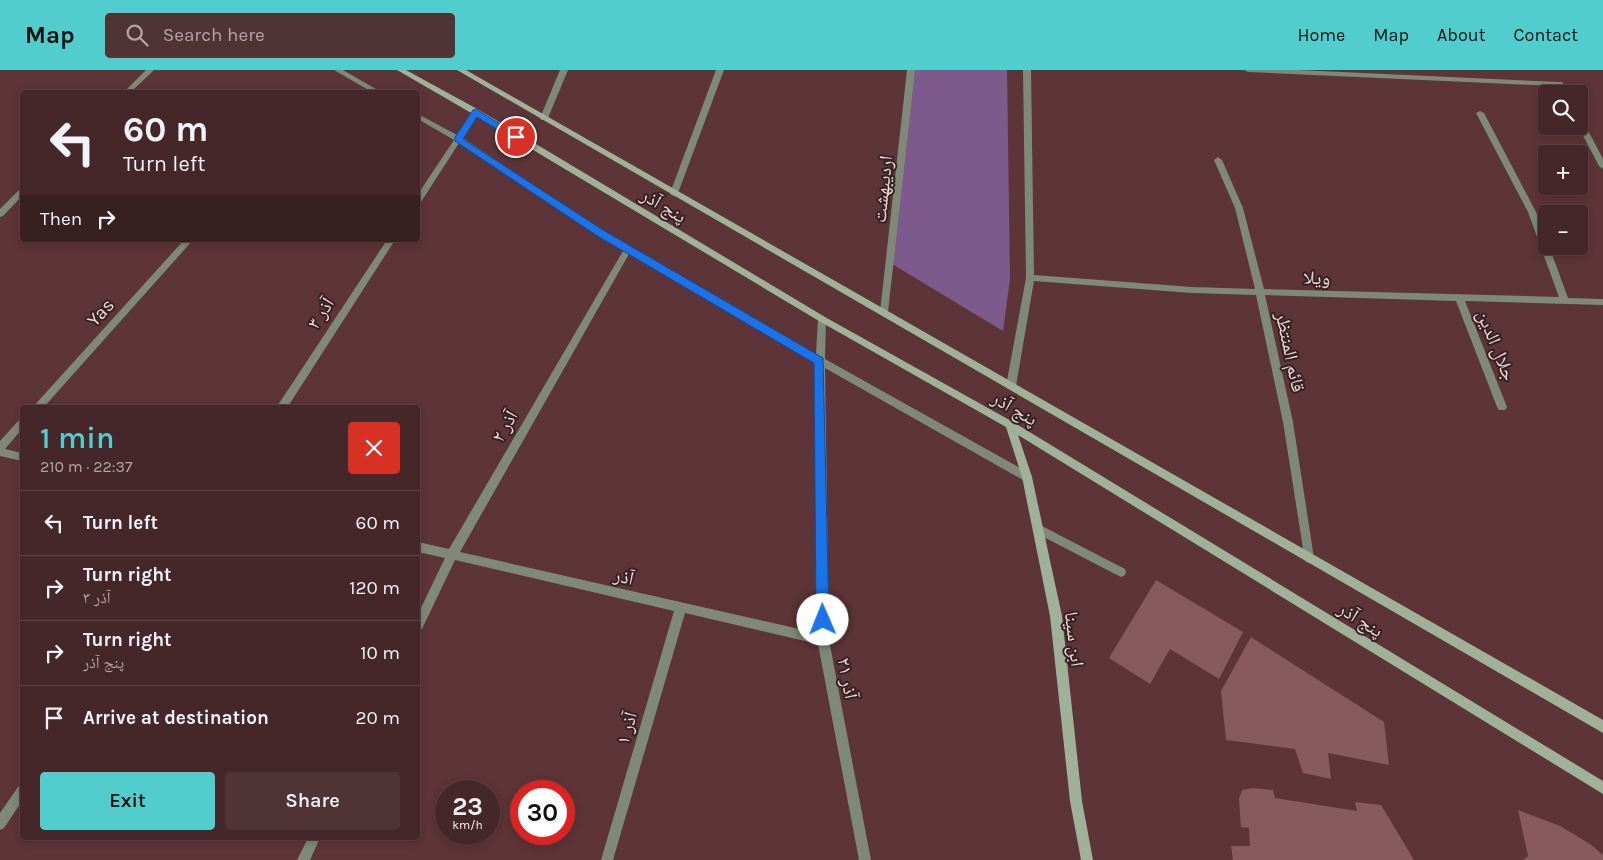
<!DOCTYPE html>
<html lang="en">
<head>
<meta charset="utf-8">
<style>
	body { margin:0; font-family:Karla,"Noto Naskh Arabic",sans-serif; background:#503335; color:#f1f3f6; height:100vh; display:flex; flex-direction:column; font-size:19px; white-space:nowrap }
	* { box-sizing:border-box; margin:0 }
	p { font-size:16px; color:#b0a5a8 }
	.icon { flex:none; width:28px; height:28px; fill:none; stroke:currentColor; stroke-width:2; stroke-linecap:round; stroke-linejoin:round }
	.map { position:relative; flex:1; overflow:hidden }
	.panel { position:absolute; left:20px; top:335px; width:400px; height:435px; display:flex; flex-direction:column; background:#462729; border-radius:5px; box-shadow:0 2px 8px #0003,0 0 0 1px #5e4446 }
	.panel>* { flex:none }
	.guide { position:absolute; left:20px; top:20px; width:400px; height:152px; border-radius:5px; box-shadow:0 2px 8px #0003,0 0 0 1px #5e4446; background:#462729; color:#f1f3f6; overflow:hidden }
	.buttons { position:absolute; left:1538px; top:15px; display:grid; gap:10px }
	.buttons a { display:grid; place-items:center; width:50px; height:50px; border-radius:5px; background:#462729; box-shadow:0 2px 8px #0003,0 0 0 1px #5e4446; font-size:25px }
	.speed { position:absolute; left:435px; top:710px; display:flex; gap:10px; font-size:25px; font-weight:700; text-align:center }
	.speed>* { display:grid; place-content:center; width:65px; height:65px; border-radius:50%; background:#462729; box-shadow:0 2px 8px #0003,0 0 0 1px #5e4446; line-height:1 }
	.speed small { font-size:12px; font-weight:400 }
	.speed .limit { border:8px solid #d22; background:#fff; color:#111 }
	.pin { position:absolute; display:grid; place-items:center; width:42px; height:42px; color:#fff; margin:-21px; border:2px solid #fff; border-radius:50%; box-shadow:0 1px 5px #0007 }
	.me { position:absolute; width:55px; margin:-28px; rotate:359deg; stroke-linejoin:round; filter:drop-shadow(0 0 4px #0008) }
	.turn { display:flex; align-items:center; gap:18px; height:105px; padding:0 20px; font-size:22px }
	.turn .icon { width:65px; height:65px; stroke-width:2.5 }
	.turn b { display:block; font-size:35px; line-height:42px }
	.then { display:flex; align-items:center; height:48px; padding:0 20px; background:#0003; gap:10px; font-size:19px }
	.round { display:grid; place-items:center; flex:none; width:52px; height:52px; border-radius:5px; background:#503335 }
	.overview { display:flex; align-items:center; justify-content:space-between; height:85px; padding:0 20px }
	h1 { font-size:30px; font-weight:600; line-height:38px; color:#52cdce }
	.primary-button { display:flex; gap:10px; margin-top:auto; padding:10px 20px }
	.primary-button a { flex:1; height:58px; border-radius:5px; background:#52cdce; color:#111; font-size:20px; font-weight:600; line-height:58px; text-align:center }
	.primary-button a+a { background:#503335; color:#f1f3f6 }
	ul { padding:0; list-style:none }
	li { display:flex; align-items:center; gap:15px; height:65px; padding:0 20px; border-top:1px solid #5e4446 }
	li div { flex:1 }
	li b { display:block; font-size:19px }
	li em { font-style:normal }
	header { display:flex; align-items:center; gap:30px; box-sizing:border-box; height:70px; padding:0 25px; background:#52cdce; color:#111 }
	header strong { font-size:24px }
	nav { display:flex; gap:28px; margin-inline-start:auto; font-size:18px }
	.search { width:350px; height:45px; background:#503335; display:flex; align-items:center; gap:12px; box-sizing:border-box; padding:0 18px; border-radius:5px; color:#b0a5a8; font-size:19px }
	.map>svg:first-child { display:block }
	.forest { fill:#7e5a8c }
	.building { fill:#875b5d }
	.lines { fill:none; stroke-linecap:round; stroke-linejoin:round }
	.lane { fill:#7e8979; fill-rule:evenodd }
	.street { fill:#7e8979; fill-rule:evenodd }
	.secondary { fill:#9fb198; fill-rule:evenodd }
	.route { fill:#1a73e8; stroke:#114b97 }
	.labels { text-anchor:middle; stroke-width:4; stroke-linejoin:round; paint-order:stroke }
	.street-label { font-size:19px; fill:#f1d7d7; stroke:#352223 }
</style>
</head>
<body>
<header>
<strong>Map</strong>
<div class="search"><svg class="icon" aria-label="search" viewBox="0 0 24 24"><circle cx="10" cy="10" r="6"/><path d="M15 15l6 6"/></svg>Search here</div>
<nav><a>Home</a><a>Map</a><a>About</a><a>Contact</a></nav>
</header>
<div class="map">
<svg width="1603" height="790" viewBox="0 0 1603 790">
	<rect width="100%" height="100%" fill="#5d3437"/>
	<path class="forest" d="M913 0H1007L1010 209 1003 261 892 194Z"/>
	<g class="building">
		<path d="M1156 510 1243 562 1219 609 1170 579 1150 614 1109 588Z"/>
		<path d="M1251 567 1384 652 1389 695 1328 683 1331 709 1303 703 1295 679 1226 670 1221 621Z"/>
		<path d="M1253 718 1273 720 1275 728 1357 741 1355 732 1381 735 1414 790H1233L1231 776H1250L1249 758 1241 757 1239 729 1242 720Z"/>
		<path d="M1518 740 1560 756 1590 774 1603 785V790H1523L1528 786Z"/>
	</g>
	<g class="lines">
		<path class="lane" d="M1038 454 1125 499 1126 502 1125 505 1121 507 1117 505 1034 462 1033 459 1034 456Z"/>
		<g class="street">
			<path d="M146 0H154L131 22H124Z"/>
			<path d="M334 0H343L381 22H372Z"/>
			<path d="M560 0H568L548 48 544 50H541L540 48Z"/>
			<path d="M716 0H724L678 123 674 126 671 125 670 123Z"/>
			<path d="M907 0H915L888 242 884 245 880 242Z"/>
			<path d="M1023 0H1031L1034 205 1192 217 1255 219 1235 138 1214 90 1218 87 1222 90 1243 138 1264 219 1559 227 1528 142 1476 43 1480 41 1484 43 1536 142 1546 169V176H1549L1568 228 1603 229V235L1465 231 1507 337 1505 340H1499L1497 337 1456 231 1265 225 1293 352 1314 488 1313 491 1309 493 1305 491 1283 352 1256 225 1192 223 1034 211 1016 316 1014 319H1008L1006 316 1026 208Z"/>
			<path d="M1244 0H1298L1559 12H1562L1568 24H1560L1556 16 1248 2Z"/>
			<path d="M473 40H479L480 42 463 68 602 161 816 284 818 249 819 247H825L826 249 825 289 1031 404 1032 407 1031 410 1027 411 1023 410 825 298 829 570 871 790H859L818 574 685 543 613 790H601L674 541 455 490 422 559 418 560V544L445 488 418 482V472L449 479 623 181 596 165 459 73 421 132 418 133V124L454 70 418 49V44L457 65ZM629 184 815 293 817 563 460 482Z"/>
			<path d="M1579 49 1583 51 1603 89V99L1599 96 1578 56Z"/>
			<path d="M22 119V126L3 146 0 147V139L19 120Z"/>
			<path d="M184 170H193L43 338H32Z"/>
			<path d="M387 170H395L287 338H276Z"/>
			<path d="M22 349V359L5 379 22 383V391L0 386V371L19 350Z"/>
			<path d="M22 715V731L4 758 0 760V743L18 717Z"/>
			<path d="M308 768H320L310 790H297Z"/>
		</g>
		<g class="secondary">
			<path d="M397 0H406L479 40 825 247 1013 352 1603 711V724L1018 365 1032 407 1062 546 1082 731 1093 790H1081L1070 731 1050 546 1022 407 1006 357 819 251 473 44Z"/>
			<path d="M457 0H466L1603 650V663Z"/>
		</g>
	</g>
	<path class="route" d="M476 39 521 67 519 69H513L477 47 463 69 603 160 823 288 829 550 827 554 823 556 818 554 816 550 814 293 596 165 455 71V67L473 40Z"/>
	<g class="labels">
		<g class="street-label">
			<text transform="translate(882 119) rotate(-84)" y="7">اردیبهشت</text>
			<text transform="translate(664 135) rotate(31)" y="7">پنج آذر</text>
			<text transform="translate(1317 207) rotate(2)" y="7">ویلا</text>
			<text transform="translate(100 242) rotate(-48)" y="7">Yas</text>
			<text transform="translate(320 243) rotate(-57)" y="7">آذر ۳</text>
			<text transform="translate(1497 275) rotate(68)" y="7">جلال الدین</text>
			<text transform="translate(1291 282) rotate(78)" y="7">قائم المنتظر</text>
			<text transform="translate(1015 338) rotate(30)" y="7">پنج آذر</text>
			<text transform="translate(504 356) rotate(-60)" y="7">آذر ۲</text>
			<text transform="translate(624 506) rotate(13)" y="7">آذر</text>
			<text transform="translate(1361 549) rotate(32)" y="7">پنج آذر</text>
			<text transform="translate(1075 569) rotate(83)" y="7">ابن سینا</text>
			<text transform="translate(848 608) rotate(79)" y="7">آذر ۲۱</text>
			<text transform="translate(626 658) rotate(-74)" y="7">آذر ۱</text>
		</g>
	</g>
</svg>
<div class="buttons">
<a><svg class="icon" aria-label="search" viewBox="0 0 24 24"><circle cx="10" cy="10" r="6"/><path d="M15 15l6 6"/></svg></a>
<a>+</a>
<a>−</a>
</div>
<div class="speed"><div>23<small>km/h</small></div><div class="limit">30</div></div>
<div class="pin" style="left:516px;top:67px;background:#d93025"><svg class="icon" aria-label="arrive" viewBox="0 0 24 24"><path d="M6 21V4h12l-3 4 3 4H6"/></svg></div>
<svg class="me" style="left:823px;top:550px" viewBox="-20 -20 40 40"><circle r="19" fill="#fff"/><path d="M0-13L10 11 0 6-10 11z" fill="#1a73e8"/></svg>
<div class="guide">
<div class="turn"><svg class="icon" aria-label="left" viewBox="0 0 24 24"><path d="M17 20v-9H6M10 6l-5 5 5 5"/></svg><div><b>60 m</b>Turn left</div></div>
<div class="then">Then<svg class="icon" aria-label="right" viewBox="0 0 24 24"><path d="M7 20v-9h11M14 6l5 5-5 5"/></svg></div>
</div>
<section class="panel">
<div class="overview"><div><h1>1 min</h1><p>210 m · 22:37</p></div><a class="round" style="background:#d93025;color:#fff"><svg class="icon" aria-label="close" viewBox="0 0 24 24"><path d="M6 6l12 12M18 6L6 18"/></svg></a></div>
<ul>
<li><svg class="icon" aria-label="left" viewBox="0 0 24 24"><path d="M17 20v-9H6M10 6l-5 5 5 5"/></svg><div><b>Turn left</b></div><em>60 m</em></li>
<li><svg class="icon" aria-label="right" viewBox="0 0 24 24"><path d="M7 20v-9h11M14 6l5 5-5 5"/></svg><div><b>Turn right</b><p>آذر ۳</p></div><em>120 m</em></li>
<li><svg class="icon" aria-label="right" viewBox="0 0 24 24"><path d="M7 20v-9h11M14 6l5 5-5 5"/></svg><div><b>Turn right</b><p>پنج آذر</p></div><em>10 m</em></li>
<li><svg class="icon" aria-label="arrive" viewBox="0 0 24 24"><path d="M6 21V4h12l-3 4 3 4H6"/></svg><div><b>Arrive at destination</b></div><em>20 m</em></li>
</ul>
<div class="primary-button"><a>Exit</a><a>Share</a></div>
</section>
</div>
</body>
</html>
